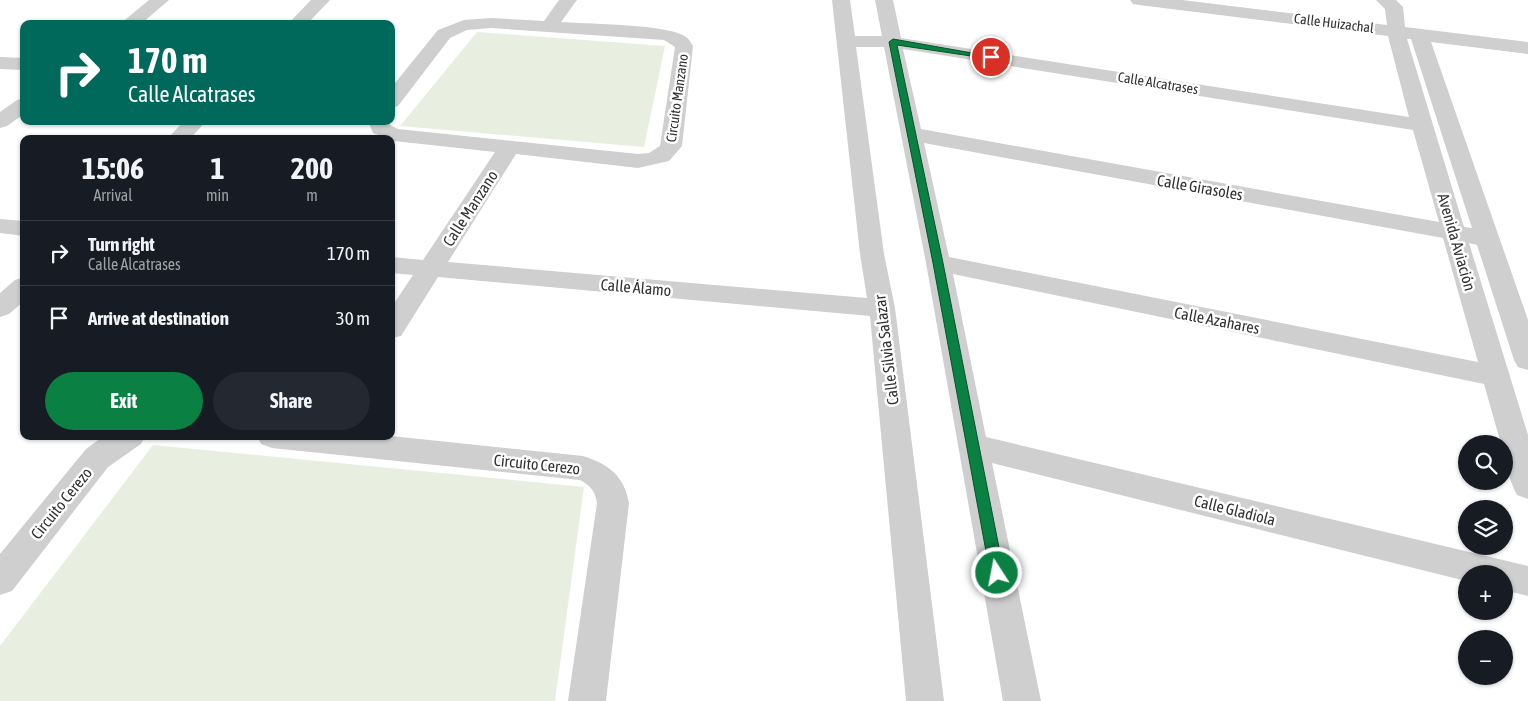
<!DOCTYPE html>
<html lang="en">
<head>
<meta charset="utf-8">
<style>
	body { margin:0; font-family:"Asap Condensed",sans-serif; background:#242831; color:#f1f3f6; height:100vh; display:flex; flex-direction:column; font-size:19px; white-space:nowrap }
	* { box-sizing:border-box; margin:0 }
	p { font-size:16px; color:#9ea1a6 }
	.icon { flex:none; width:28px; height:28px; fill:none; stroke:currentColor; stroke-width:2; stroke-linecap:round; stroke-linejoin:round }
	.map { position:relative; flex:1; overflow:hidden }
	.details { position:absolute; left:20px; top:135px; width:375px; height:305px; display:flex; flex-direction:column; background:#171b24; border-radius:10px; box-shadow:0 1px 4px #0004 }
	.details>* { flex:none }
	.top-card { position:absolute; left:20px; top:20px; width:375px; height:105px; border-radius:10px; box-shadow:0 1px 4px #0004; background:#00695c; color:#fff; overflow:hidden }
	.controls { position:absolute; left:1458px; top:435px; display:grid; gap:10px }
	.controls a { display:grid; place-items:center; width:55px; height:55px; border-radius:50%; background:#171b24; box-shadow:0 1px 4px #0004; font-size:25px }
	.pin { position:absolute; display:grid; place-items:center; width:42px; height:42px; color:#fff; margin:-21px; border:2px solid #fff; border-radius:50%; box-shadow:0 1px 5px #0007 }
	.me { position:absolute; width:55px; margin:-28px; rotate:349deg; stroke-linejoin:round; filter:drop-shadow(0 0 4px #0008) }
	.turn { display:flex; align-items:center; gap:18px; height:105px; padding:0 25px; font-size:22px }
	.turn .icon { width:65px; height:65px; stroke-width:2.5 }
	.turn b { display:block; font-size:35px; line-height:42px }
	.eta { display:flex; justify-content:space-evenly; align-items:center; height:85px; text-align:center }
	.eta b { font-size:30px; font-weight:700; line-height:35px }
	.action { display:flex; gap:10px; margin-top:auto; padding:10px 25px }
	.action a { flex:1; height:58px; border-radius:30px; background:#0b8043; color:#fff; font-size:20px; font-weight:700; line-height:58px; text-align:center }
	.action a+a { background:#242831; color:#f1f3f6 }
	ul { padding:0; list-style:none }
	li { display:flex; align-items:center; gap:15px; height:65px; padding:0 25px; border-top:1px solid #363941 }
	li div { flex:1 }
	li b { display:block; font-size:19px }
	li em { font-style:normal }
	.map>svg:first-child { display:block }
	.green { fill:#e8efe0 }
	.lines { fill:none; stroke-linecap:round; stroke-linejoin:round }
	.minor { fill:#cfcfcf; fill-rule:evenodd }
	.route { fill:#0b8043; stroke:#07532c }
	.labels { text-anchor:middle; stroke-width:5; stroke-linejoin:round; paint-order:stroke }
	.far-street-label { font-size:14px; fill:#323232; stroke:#fff }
	.street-label { font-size:16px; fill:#323232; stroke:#fff }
</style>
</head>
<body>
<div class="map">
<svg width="1528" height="701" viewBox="0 0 1528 701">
	<rect width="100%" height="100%" fill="#fff"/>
	<g class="green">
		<path d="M477 32 665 46 644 147 400 126Z"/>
		<path d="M153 445 584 487 555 701H0V646Z"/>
	</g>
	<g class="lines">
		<g class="minor">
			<path d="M149 0H169L141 24H120Z"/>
			<path d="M311 0H330L307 24H288Z"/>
			<path d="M559 0H577L561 22C585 24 670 24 686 37 689 39 691 43 693 46L682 146 669 161 638 168 516 154 448 262 867 298 860 254 832 0H850L855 36H882L875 0H893L901 38 1409 117 1388 36 1139 5 1133 4 1130 0H1182L1387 25 1385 9 1376 0H1396L1403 7 1405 27 1528 42V54L1431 42 1528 320V370L1518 367 1514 360 1477 245 1469 243 1528 435V499L1517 495C1509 480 1504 461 1504 444H1501L1484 384 953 274 986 437 1528 566V596L1504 590V574H1466V581L992 463 1041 701H1003L926 263 884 47H856L884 254 895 308 944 701H906L870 316 438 277 401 336 391 338V308L413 275 391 273V257L423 260 495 152 394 141 373 133 368 121H388L390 125 398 129 638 154 649 153 660 146 675 47 664 40 491 28 467 30 450 38 398 106 391 108V88L438 30 464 20 491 18 544 21ZM1407 39H1411L1472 228 1464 227ZM903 49 1413 130 1439 222 921 129ZM924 143 1443 238 1478 362 949 257Z"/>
			<path d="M0 57 24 58V70L0 69Z"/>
			<path d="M24 98V114L7 126 0 128V112L17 100Z"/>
			<path d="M184 121H206L190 139H167Z"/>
			<path d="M0 219 24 221V236L0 233Z"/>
			<path d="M24 277V301L9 314 0 317V293L15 280Z"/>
			<path d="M104 436H145L141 444 108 467 12 591 0 595V554L86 449Z"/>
			<path d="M257 436H391L583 456C608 464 624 475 629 503L606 701H568L597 503C595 491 591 486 580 480L272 448 261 444Z"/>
		</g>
	</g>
	<path class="route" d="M893 39 995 57 991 59 897 45 943 263 1004 573 1002 578 997 579 992 578 990 573 933 263 889 42Z"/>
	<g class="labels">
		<g class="far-street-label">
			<text transform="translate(1334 23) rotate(7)" y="5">Calle Huizachal</text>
			<text transform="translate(1158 83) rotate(9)" y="5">Calle Alcatrases</text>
			<text transform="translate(677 98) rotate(-82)" y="5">Circuito Manzano</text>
		</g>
		<g class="street-label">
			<text transform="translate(1200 187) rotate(10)" y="6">Calle Girasoles</text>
			<text transform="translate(470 208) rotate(-57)" y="6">Calle Manzano</text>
			<text transform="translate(1457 242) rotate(74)" y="6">Avenida Aviación</text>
			<text transform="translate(636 287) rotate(5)" y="6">Calle Álamo</text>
			<text transform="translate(1217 320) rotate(11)" y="6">Calle Azahares</text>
			<text transform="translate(886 350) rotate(-97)" y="6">Calle Silvia Salazar</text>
			<text transform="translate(537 464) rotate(6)" y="6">Circuito Cerezo</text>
			<text transform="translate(61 503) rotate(-51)" y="6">Circuito Cerezo</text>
			<text transform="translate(1235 510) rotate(14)" y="6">Calle Gladiola</text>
		</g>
	</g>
</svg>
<div class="controls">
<a><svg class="icon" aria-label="search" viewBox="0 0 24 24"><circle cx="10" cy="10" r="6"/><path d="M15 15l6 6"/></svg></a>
<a><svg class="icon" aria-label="layers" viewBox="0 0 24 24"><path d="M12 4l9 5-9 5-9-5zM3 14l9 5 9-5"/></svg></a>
<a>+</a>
<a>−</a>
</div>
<div class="pin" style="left:991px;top:57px;background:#d93025"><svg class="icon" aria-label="arrive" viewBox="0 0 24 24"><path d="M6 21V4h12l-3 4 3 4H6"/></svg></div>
<svg class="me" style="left:997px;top:573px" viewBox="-20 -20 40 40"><circle r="17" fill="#0b8043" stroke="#fff" stroke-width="3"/><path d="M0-11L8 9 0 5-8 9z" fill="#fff"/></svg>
<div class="top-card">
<div class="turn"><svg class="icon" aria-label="right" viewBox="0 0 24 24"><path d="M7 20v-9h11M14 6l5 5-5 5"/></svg><div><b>170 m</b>Calle Alcatrases</div></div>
</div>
<section class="details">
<div class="eta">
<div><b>15:06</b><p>Arrival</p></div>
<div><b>1</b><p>min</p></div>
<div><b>200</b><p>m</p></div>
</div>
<ul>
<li><svg class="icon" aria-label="right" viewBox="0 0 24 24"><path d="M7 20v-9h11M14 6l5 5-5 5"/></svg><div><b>Turn right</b><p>Calle Alcatrases</p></div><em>170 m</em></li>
<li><svg class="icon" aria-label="arrive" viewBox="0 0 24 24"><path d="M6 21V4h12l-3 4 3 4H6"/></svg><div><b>Arrive at destination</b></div><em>30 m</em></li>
</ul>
<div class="action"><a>Exit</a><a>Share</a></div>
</section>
</div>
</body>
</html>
